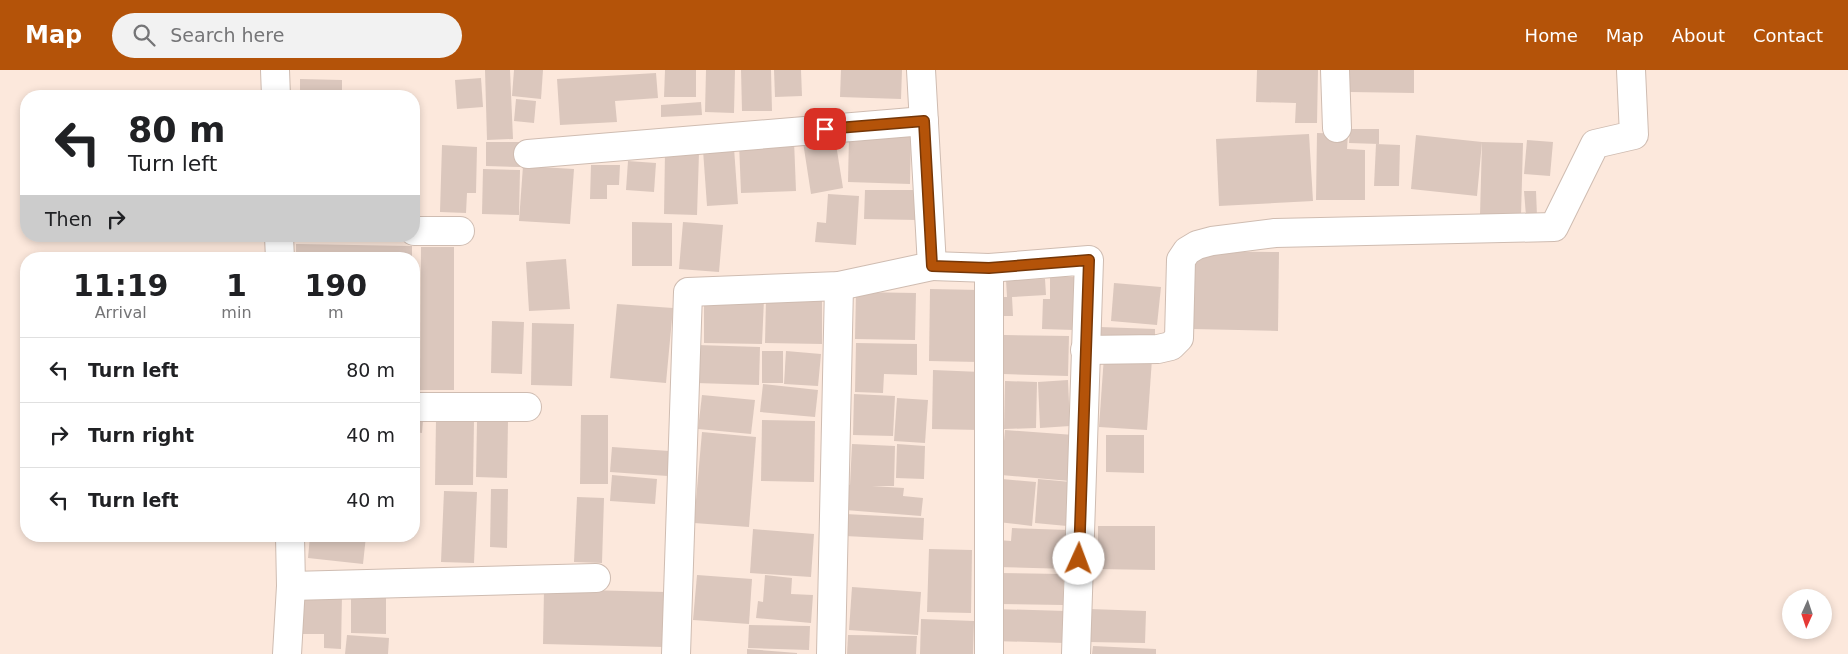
<!DOCTYPE html>
<html lang="en">
<head>
<meta charset="utf-8">
<style>
	body { margin:0; font-family:"DejaVu Sans",sans-serif; background:#f2f2f2; color:#202124; height:100vh; display:flex; flex-direction:column; font-size:19px; white-space:nowrap }
	* { box-sizing:border-box; margin:0 }
	p { font-size:16px; color:#757577 }
	.icon { flex:none; width:28px; height:28px; fill:none; stroke:currentColor; stroke-width:2; stroke-linecap:round; stroke-linejoin:round }
	.map { position:relative; flex:1; overflow:hidden }
	.details { position:absolute; left:20px; top:182px; width:400px; height:290px; display:flex; flex-direction:column; background:#fff; border-radius:20px; box-shadow:0 2px 8px #0003 }
	.details>* { flex:none }
	.top-card { position:absolute; left:20px; top:20px; width:400px; height:152px; border-radius:20px; box-shadow:0 2px 8px #0003; background:#fff; color:#202124; overflow:hidden }
	.needle { width:32px; rotate:183deg }
	.tools { position:absolute; left:1782px; top:519px; display:grid; gap:10px }
	.tools a { display:grid; place-items:center; width:50px; height:50px; border-radius:50%; background:#fff; box-shadow:0 2px 8px #0003; font-size:25px }
	.pin { position:absolute; display:grid; place-items:center; width:42px; height:42px; color:#fff; margin:-21px; border-radius:10px; box-shadow:0 2px 8px #0006 }
	.me { position:absolute; width:55px; margin:-28px; rotate:2deg; stroke-linejoin:round; filter:drop-shadow(0 0 4px #0008) }
	.turn { display:flex; align-items:center; gap:18px; height:105px; padding:0 25px; font-size:22px }
	.turn .icon { width:65px; height:65px; stroke-width:2.5 }
	.turn b { display:block; font-size:35px; line-height:42px }
	.then { display:flex; align-items:center; height:48px; padding:0 25px; background:#0003; gap:10px; font-size:19px }
	.eta { display:flex; justify-content:space-evenly; align-items:center; height:85px; text-align:center }
	.eta b { font-size:30px; font-weight:700; line-height:35px }
	ul { padding:0; list-style:none }
	li { display:flex; align-items:center; gap:15px; height:65px; padding:0 25px; border-top:1px solid #e0e0e0 }
	li div { flex:1 }
	li b { display:block; font-size:19px }
	li em { font-style:normal }
	header { display:flex; align-items:center; gap:30px; box-sizing:border-box; height:70px; padding:0 25px; background:#b45309; color:#fff }
	header strong { font-size:24px }
	nav { display:flex; gap:28px; margin-inline-start:auto; font-size:18px }
	.search { width:350px; height:45px; background:#f2f2f2; display:flex; align-items:center; gap:12px; box-sizing:border-box; padding:0 18px; border-radius:28px; color:#757577; font-size:19px }
	.map>svg:first-child { display:block }
	.building { fill:#dbc7bd }
	.lines { fill:none; stroke-linecap:round; stroke-linejoin:round }
	.minor-casing { stroke:#cfbcb1; stroke-width:30 }
	.minor { stroke:#fff; stroke-width:28 }
	.route-casing { stroke:#753606; stroke-width:12 }
	.route { stroke:#b45309; stroke-width:9 }
</style>
</head>
<body>
<header>
<strong>Map</strong>
<div class="search"><svg class="icon" aria-label="search" viewBox="0 0 24 24"><circle cx="10" cy="10" r="6"/><path d="M15 15l6 6"/></svg>Search here</div>
<nav><a>Home</a><a>Map</a><a>About</a><a>Contact</a></nav>
</header>
<div class="map">
<svg width="1848" height="584" viewBox="0 0 1848 584">
	<rect width="100%" height="100%" fill="#fce8dc"/>
	<g class="building">
		<path d="M485 0H510L513 69 487 70Z"/>
		<path d="M514 0H543L541 29 512 26Z"/>
		<path d="M665 0H696V27H664Z"/>
		<path d="M706 0H735L734 43 705 42Z"/>
		<path d="M741 0H771L772 41H742Z"/>
		<path d="M774 0H801L802 26 775 27Z"/>
		<path d="M841 0H902L901 29 840 27Z"/>
		<path d="M1257 0H1318L1317 53H1295L1296 33 1256 32Z"/>
		<path d="M1350 0H1414V23L1350 22Z"/>
		<path d="M656 3 658 28 615 31 617 52 560 55 557 9Z"/>
		<path d="M481 8 483 37 457 39 455 10Z"/>
		<path d="M300 9 342 10V26H300Z"/>
		<path d="M516 29 536 31 534 53 514 51Z"/>
		<path d="M701 32 702 45 661 47V35Z"/>
		<path d="M1350 59H1379V74L1349 73Z"/>
		<path d="M1317 63 1348 64 1347 79 1365 80V130H1316Z"/>
		<path d="M1309 64 1313 131 1219 136 1216 69Z"/>
		<path d="M849 65 911 67 910 114 848 112Z"/>
		<path d="M1416 65 1482 72 1477 126 1411 119Z"/>
		<path d="M835 68 843 118 811 124 803 72Z"/>
		<path d="M794 70 796 121 741 123 739 73Z"/>
		<path d="M1527 70 1553 72 1550 106 1524 104Z"/>
		<path d="M486 72H520V97L486 96Z"/>
		<path d="M1482 72 1523 73 1521 146 1480 145Z"/>
		<path d="M1376 74 1400 75 1399 116H1374Z"/>
		<path d="M442 75 477 77 476 123H467L466 143 440 142Z"/>
		<path d="M734 78 738 134 707 136 703 80Z"/>
		<path d="M665 82 699 83 697 145 664 144Z"/>
		<path d="M628 91 656 93 654 122 626 120Z"/>
		<path d="M591 95H620L619 115H607V129H590Z"/>
		<path d="M523 96 574 99 570 154 519 151Z"/>
		<path d="M483 99 520 100 519 145 482 144Z"/>
		<path d="M865 120H917V150L864 149Z"/>
		<path d="M1524 121H1536L1537 146H1526Z"/>
		<path d="M828 124 859 126 856 175 815 172 817 152 826 153Z"/>
		<path d="M632 152 672 153V196H632Z"/>
		<path d="M683 152 723 155 719 202 679 199Z"/>
		<path d="M296 174 412 176V189H296Z"/>
		<path d="M421 177H454V320H420Z"/>
		<path d="M1195 181 1279 182 1278 261 1193 259Z"/>
		<path d="M566 189 570 239 529 241 526 192Z"/>
		<path d="M1050 206 1075 207 1074 260 1042 259 1043 229H1050Z"/>
		<path d="M1045 209 1046 225 1012 227 1013 246H1000V227H1007L1006 210Z"/>
		<path d="M1114 213 1161 217 1157 255 1111 251Z"/>
		<path d="M930 219 980 220 979 292 929 291Z"/>
		<path d="M856 222 916 223 915 270 855 269Z"/>
		<path d="M704 227 764 229 762 274 704 273Z"/>
		<path d="M766 229 822 230V274L765 273Z"/>
		<path d="M617 234 673 238 666 313 610 308Z"/>
		<path d="M492 251 524 252 522 304 491 303Z"/>
		<path d="M532 253 574 254 572 316 531 315Z"/>
		<path d="M1100 257 1155 259V276L1099 274Z"/>
		<path d="M1004 265 1069 266 1068 306 1003 304Z"/>
		<path d="M856 273 917 274V305L884 304 883 323 855 322Z"/>
		<path d="M697 275 760 277 759 315 696 313Z"/>
		<rect x="762" y="281" width="21" height="32"/>
		<path d="M786 281 821 284 818 316 784 314Z"/>
		<path d="M1104 286 1152 289 1147 360 1099 357Z"/>
		<path d="M933 300 981 302 980 360 932 359Z"/>
		<path d="M1068 310 1070 356 1040 358 1038 312Z"/>
		<path d="M1005 311 1037 312 1036 358 1004 359Z"/>
		<path d="M763 314 818 320 815 347 760 342Z"/>
		<path d="M854 324 895 326 893 366 853 365Z"/>
		<path d="M702 325 755 330 751 364 698 359Z"/>
		<path d="M897 328 928 330 925 373 894 371Z"/>
		<path d="M581 345H608V414H580Z"/>
		<path d="M414 349 423 350 422 363 414 362Z"/>
		<path d="M436 349 474 350 473 415H435Z"/>
		<path d="M762 350 815 351 814 412 761 411Z"/>
		<path d="M477 351H508L507 408 476 407Z"/>
		<path d="M1005 360 1074 365 1070 411 1001 405Z"/>
		<path d="M702 362 756 367 749 457 694 453Z"/>
		<path d="M1106 365H1144V403L1106 402Z"/>
		<path d="M852 374 895 376 894 416H872L904 418 903 426 923 428 921 446 845 440 847 414 850 415Z"/>
		<path d="M897 374 925 376 924 409 896 408Z"/>
		<path d="M612 377 669 381 668 406 610 402Z"/>
		<path d="M612 405 657 409 655 434 610 431Z"/>
		<path d="M1002 409 1036 412 1032 456 998 452Z"/>
		<path d="M1038 409 1071 412 1067 456 1035 453Z"/>
		<path d="M491 419H508L507 478 490 477Z"/>
		<path d="M444 421 477 422 474 493 441 492Z"/>
		<path d="M577 427 604 428 602 493 574 492Z"/>
		<path d="M845 444 924 448 923 470 845 466Z"/>
		<path d="M1098 456H1155V500L1098 499Z"/>
		<path d="M1012 458 1069 460 1068 499 997 497 998 470 1011 471Z"/>
		<path d="M753 459 814 464 811 507 750 503Z"/>
		<path d="M310 466H366L363 494 308 488Z"/>
		<path d="M929 479 972 480 971 543 927 542Z"/>
		<path d="M999 503 1063 504V535L999 534Z"/>
		<path d="M697 505 752 509 749 554 693 550Z"/>
		<path d="M765 505 792 508 791 524 813 525 811 553 756 548 758 531 763 532Z"/>
		<path d="M852 517 921 522 918 565 849 560Z"/>
		<path d="M544 519 666 522 664 577 543 574Z"/>
		<path d="M351 522H386V564L351 563Z"/>
		<path d="M302 523 342 524 341 579 324 578V564H301Z"/>
		<path d="M994 539 1066 541 1065 573 994 571Z"/>
		<path d="M1090 539 1146 541 1145 573 1088 572Z"/>
		<path d="M921 549 974 551 973 584H920Z"/>
		<path d="M749 555 810 556 809 580 748 578Z"/>
		<path d="M347 565 389 568 388 584H345Z"/>
		<path d="M848 565 917 566 916 584H847Z"/>
		<path d="M1093 576 1156 579V584H1092Z"/>
		<path d="M747 579 797 583V584H747Z"/>
	</g>
	<g class="lines">
		<defs>
			<g id="minor">
				<path d="M275 0 276 26"/>
				<path d="M1335 0 1337 58"/>
				<path d="M528 84 924 51"/>
				<path d="M414 161H460"/>
				<path d="M279 166 280 189"/>
				<path d="M932 196 989 198 1089 190 1076 584"/>
				<path d="M989 198V584"/>
				<path d="M1085 280 1158 279 1171 276 1179 268 1181 190 1187 181 1197 175 1212 171 1275 163 1554 157 1595 74 1634 65 1631 0"/>
				<path d="M414 337H527"/>
				<path d="M291 516 596 508"/>
				<path d="M287 584 291 516 290 466"/>
				<path d="M676 584 688 222 839 216 932 196 921 0"/>
				<path d="M831 584 839 216"/>
			</g>
		</defs>
		<use href="#minor" class="minor-casing"/>
		<use href="#minor" class="minor"/>
	</g>
	<g class="lines">
		<defs>
			<path id="route" d="M825 59 924 51 932 196 989 198 1089 190 1079 489"/>
		</defs>
		<use href="#route" class="route-casing"/>
		<use href="#route" class="route"/>
	</g>
</svg>
<div class="tools">
<a><svg class="needle" viewBox="-14 -14 28 28"><path d="M0-13l5 13h-10z" fill="#e53935"/><path d="M0 13l5-13h-10z" fill="#757577"/></svg></a>
</div>
<div class="pin" style="left:825px;top:59px;background:#d93025"><svg class="icon" aria-label="arrive" viewBox="0 0 24 24"><path d="M6 21V4h12l-3 4 3 4H6"/></svg></div>
<svg class="me" style="left:1079px;top:489px" viewBox="-20 -20 40 40"><circle r="19" fill="#fff"/><path d="M0-13L10 11 0 6-10 11z" fill="#b45309"/></svg>
<div class="top-card">
<div class="turn"><svg class="icon" aria-label="left" viewBox="0 0 24 24"><path d="M17 20v-9H6M10 6l-5 5 5 5"/></svg><div><b>80 m</b>Turn left</div></div>
<div class="then">Then<svg class="icon" aria-label="right" viewBox="0 0 24 24"><path d="M7 20v-9h11M14 6l5 5-5 5"/></svg></div>
</div>
<section class="details">
<div class="eta">
<div><b>11:19</b><p>Arrival</p></div>
<div><b>1</b><p>min</p></div>
<div><b>190</b><p>m</p></div>
</div>
<ul>
<li><svg class="icon" aria-label="left" viewBox="0 0 24 24"><path d="M17 20v-9H6M10 6l-5 5 5 5"/></svg><div><b>Turn left</b></div><em>80 m</em></li>
<li><svg class="icon" aria-label="right" viewBox="0 0 24 24"><path d="M7 20v-9h11M14 6l5 5-5 5"/></svg><div><b>Turn right</b></div><em>40 m</em></li>
<li><svg class="icon" aria-label="left" viewBox="0 0 24 24"><path d="M17 20v-9H6M10 6l-5 5 5 5"/></svg><div><b>Turn left</b></div><em>40 m</em></li>
</ul>
</section>
</div>
</body>
</html>
